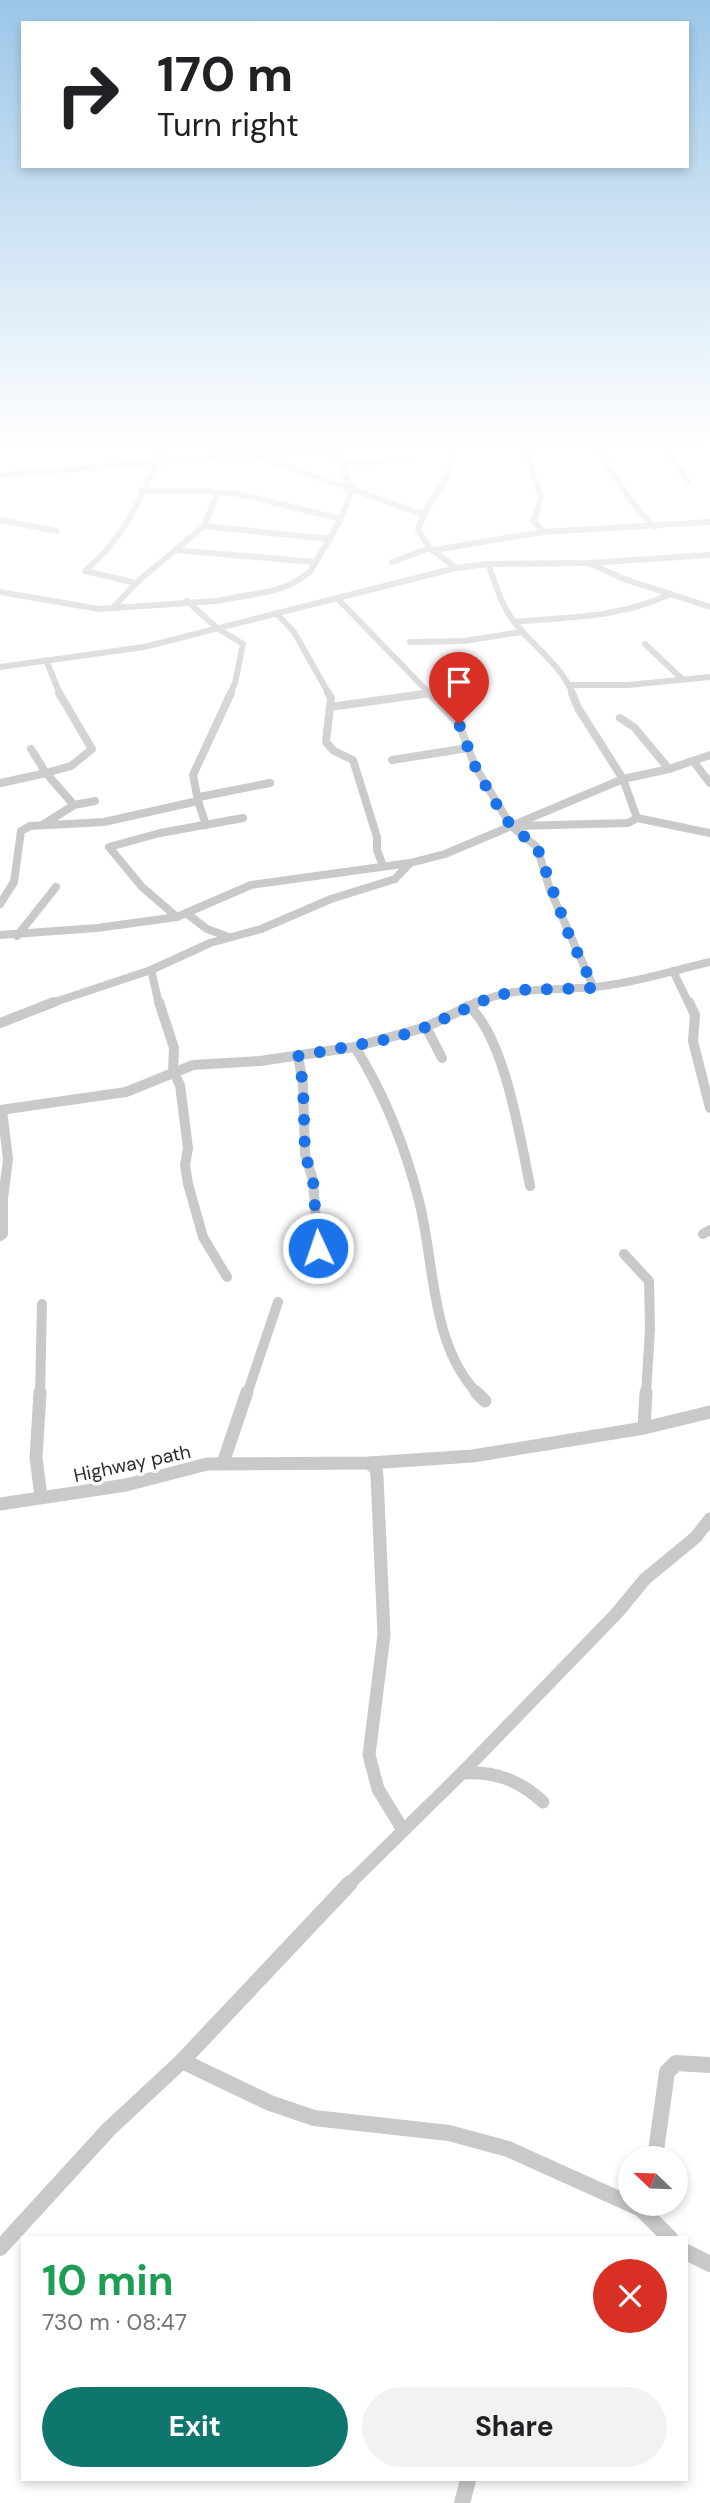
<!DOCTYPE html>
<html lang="en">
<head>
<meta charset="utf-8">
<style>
	body { margin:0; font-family:"DM Sans",sans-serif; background:#f2f2f2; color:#202124; height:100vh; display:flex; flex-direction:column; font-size:26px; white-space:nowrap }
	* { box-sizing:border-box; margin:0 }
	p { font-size:23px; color:#757577 }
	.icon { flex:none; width:38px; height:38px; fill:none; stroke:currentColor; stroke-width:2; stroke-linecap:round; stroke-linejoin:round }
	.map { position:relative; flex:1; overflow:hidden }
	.sheet { position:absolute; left:21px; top:2236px; width:667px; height:245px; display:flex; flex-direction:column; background:#fff; border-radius:0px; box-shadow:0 4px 10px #0003 }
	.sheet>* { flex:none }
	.guide { position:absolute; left:21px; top:21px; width:668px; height:147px; border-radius:0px; box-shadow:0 4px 10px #0003; background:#fff; color:#202124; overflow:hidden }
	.needle { width:46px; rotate:293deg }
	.controls { position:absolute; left:618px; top:2146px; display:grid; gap:14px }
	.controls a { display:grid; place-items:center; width:70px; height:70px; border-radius:50%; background:#fff; box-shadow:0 4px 10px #0003; font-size:35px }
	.pin { position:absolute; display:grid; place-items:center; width:60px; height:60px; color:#fff; margin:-72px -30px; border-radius:50% 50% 50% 0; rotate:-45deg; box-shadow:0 0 7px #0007 }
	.pin .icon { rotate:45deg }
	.me { position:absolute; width:77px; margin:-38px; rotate:357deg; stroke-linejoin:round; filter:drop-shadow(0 0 5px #0008) }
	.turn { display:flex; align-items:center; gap:24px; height:147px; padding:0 21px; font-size:32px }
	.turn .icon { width:91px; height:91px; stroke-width:2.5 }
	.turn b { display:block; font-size:49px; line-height:60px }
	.round { display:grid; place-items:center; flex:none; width:74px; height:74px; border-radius:37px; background:#f2f2f2 }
	.headline { display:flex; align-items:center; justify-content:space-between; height:119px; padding:0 21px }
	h1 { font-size:42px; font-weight:700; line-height:52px; color:#1e9e55 }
	.action { display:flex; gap:14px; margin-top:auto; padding:14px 21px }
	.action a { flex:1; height:80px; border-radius:42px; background:#0f766e; color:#fff; font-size:28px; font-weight:700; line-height:80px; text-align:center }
	.action a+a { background:#f2f2f2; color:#202124 }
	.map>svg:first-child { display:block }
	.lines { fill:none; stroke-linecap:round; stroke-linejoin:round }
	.minor-far4 { stroke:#c9c9c9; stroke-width:6 }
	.minor-far3 { stroke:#c9c9c9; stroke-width:8 }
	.minor-far2 { stroke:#c9c9c9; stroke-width:10 }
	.minor-far1 { stroke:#c9c9c9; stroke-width:13 }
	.minor { stroke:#c9c9c9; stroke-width:16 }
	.route { stroke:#1a73e8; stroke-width:12; stroke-dasharray:0 21.6 }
	.labels { text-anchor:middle; stroke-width:7; stroke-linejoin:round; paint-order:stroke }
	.street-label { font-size:19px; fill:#2c2c2c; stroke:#fff }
</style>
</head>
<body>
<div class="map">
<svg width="710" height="2503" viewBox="0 0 710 2503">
	<rect width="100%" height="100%" fill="#fff"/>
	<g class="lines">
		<g class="minor-far4">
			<path d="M455 448C453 480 426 500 418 530L430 548 456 568"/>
			<path d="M528 448 533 476 541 496 534 521 543 532"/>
			<path d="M596 448 631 501 654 527"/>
			<path d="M664 448 689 482"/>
			<path d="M596 449 616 448"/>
			<path d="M266 456 334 449"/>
			<path d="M342 463 411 460"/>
			<path d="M0 475 218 457H259L422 514"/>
			<path d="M215 492 239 494 341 519"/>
			<path d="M0 520 57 531"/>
			<path d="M204 526 330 539"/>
			<path d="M175 550 315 562"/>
			<path d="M435 550 543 532 710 522"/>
			<path d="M392 562 430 548"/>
			<path d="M488 564C496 584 501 606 515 623 534 647 561 665 573 694"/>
			<path d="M591 564 624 579 710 607"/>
			<path d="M85 571C125 537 139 502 160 455V448"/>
			<path d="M85 571 136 583 113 608"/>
			<path d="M136 583 204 526 217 494 211 491H142"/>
			<path d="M0 592 99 609 216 601 272 591 292 584 310 572 341 519 352 489 333 448"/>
			<path d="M338 599 430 694"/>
			<path d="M187 601 217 628 243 644 235 683 230 694"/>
			<path d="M276 613 294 632 329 694"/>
			<path d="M514 622C567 617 621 618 670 594"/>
			<path d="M410 642 464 641 521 632"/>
			<path d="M645 644 682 679"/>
			<path d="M46 660 60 694"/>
			<path d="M0 667 144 647 456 568 488 564 589 563 710 555"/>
			<path d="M569 685H628L710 677"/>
			<path d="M421 694 431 693"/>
		</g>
		<g class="minor-far3">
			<path d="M328 693 331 698 326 742 334 751 353 760 377 837V850L383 866"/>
			<path d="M429 693 459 724 475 766 511 826 537 847 550 890 594 988"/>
			<path d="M572 693 578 708 623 779 637 818"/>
			<path d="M330 707 431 693"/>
			<path d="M620 718 634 727 669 769"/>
			<path d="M31 749 46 773 71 766 92 749 59 693"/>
			<path d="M392 760 468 748"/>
			<path d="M694 762 710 783"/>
			<path d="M1 783 46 773 74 805"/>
			<path d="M199 797 270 783"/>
			<path d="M198 801 206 825"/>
			<path d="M44 824 74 805 95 801"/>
			<path d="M517 826 628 823 637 818 710 833"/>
			<path d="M0 904 14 882 21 831 30 826 104 822 198 801 193 775 231 693"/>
			<path d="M186 913 207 929 229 937"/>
			<path d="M177 917 142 887 109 847 160 833 243 818"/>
			<path d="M0 935 97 928 177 917 251 885 410 863 445 854 623 779 669 769 710 755"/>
			<path d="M17 936 56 887"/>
			<path d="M151 970 159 1004"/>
			<path d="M673 971 689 1004"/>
			<path d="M49 1004 151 970 210 943 261 929 331 899 395 879 410 863"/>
			<path d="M475 1004C515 984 560 992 603 986 639 982 675 970 710 962"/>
		</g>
		<g class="minor-far2">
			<path d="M159 1002 174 1048 173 1071 180 1085 188 1148 185 1165 188 1184 203 1237 227 1277"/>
			<path d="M689 1002 695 1015 693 1041 710 1108"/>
			<path d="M468 1006C504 1034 521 1141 530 1186"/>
			<path d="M0 1023 54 1002"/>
			<path d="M426 1027 442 1058"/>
			<path d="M355 1047C385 1095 405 1146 419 1201 435 1263 430 1345 478 1394"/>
			<path d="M298 1056 303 1084 305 1154 313 1180 318 1248"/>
			<path d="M0 1110 126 1092 193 1065 260 1061 355 1047 426 1027 478 1002"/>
			<path d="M703 1234 710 1230"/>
			<path d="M0 1236 3 1234V1199L8 1159 2 1110"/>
			<path d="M624 1254 649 1281 650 1328 646 1394"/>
			<path d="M40 1394 42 1304"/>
			<path d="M247 1394 278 1302"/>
		</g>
		<g class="minor-far1">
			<path d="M40 1392 36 1458 41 1496"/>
			<path d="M476 1392 485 1401"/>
			<path d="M644 1428 646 1392"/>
			<path d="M223 1463 247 1392"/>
			<path d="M369 1463 376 1469 377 1476 384 1635 369 1755 378 1789 403 1830"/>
			<path d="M0 1504 126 1485 207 1464 369 1463 473 1456 644 1428 710 1412"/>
			<path d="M462 1773C495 1771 519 1780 543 1802"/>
			<path d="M348 1885 462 1773 617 1613 645 1579 696 1537 710 1519"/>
		</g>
		<g class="minor">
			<path d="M182 2061 270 2103 314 2118 449 2133 508 2149 641 2209 670 2238"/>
			<path d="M655 2158 667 2072 676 2063 710 2065"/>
			<path d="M0 2248 109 2129 182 2061 350 1883"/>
			<path d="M686 2252 710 2264"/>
			<path d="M462 2503 468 2480"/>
		</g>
	</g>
	<linearGradient id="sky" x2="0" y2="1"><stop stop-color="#9bc6e8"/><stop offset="0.56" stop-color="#fff"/><stop offset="1" stop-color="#fff" stop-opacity="0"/></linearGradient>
	<rect width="710" height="798" fill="url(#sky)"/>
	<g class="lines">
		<path class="route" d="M318 1248 313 1180 305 1154 303 1084 298 1056 394 1038 426 1027 489 998 519 990 594 988 569 935 537 847 511 826 493 799 475 766 459 724"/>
	</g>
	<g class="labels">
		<g class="street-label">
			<text transform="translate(132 1463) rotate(-12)" y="7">Highway path</text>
		</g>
	</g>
</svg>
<div class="controls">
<a><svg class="needle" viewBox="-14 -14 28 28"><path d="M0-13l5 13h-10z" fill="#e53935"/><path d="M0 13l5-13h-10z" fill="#757577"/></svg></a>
</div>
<div class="pin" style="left:459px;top:724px;background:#d93025"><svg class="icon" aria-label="arrive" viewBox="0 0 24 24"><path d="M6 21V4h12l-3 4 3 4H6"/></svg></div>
<svg class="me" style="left:318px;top:1248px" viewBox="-20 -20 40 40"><circle r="17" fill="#1a73e8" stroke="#fff" stroke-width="3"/><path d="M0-11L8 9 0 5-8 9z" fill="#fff"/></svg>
<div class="guide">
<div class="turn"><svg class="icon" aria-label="right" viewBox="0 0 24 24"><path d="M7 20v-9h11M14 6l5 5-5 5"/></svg><div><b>170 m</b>Turn right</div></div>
</div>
<section class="sheet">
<div class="headline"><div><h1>10 min</h1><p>730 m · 08:47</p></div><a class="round" style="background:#d93025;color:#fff"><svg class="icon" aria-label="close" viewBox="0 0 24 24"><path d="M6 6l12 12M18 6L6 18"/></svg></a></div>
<div class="action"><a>Exit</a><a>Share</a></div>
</section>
</div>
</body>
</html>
